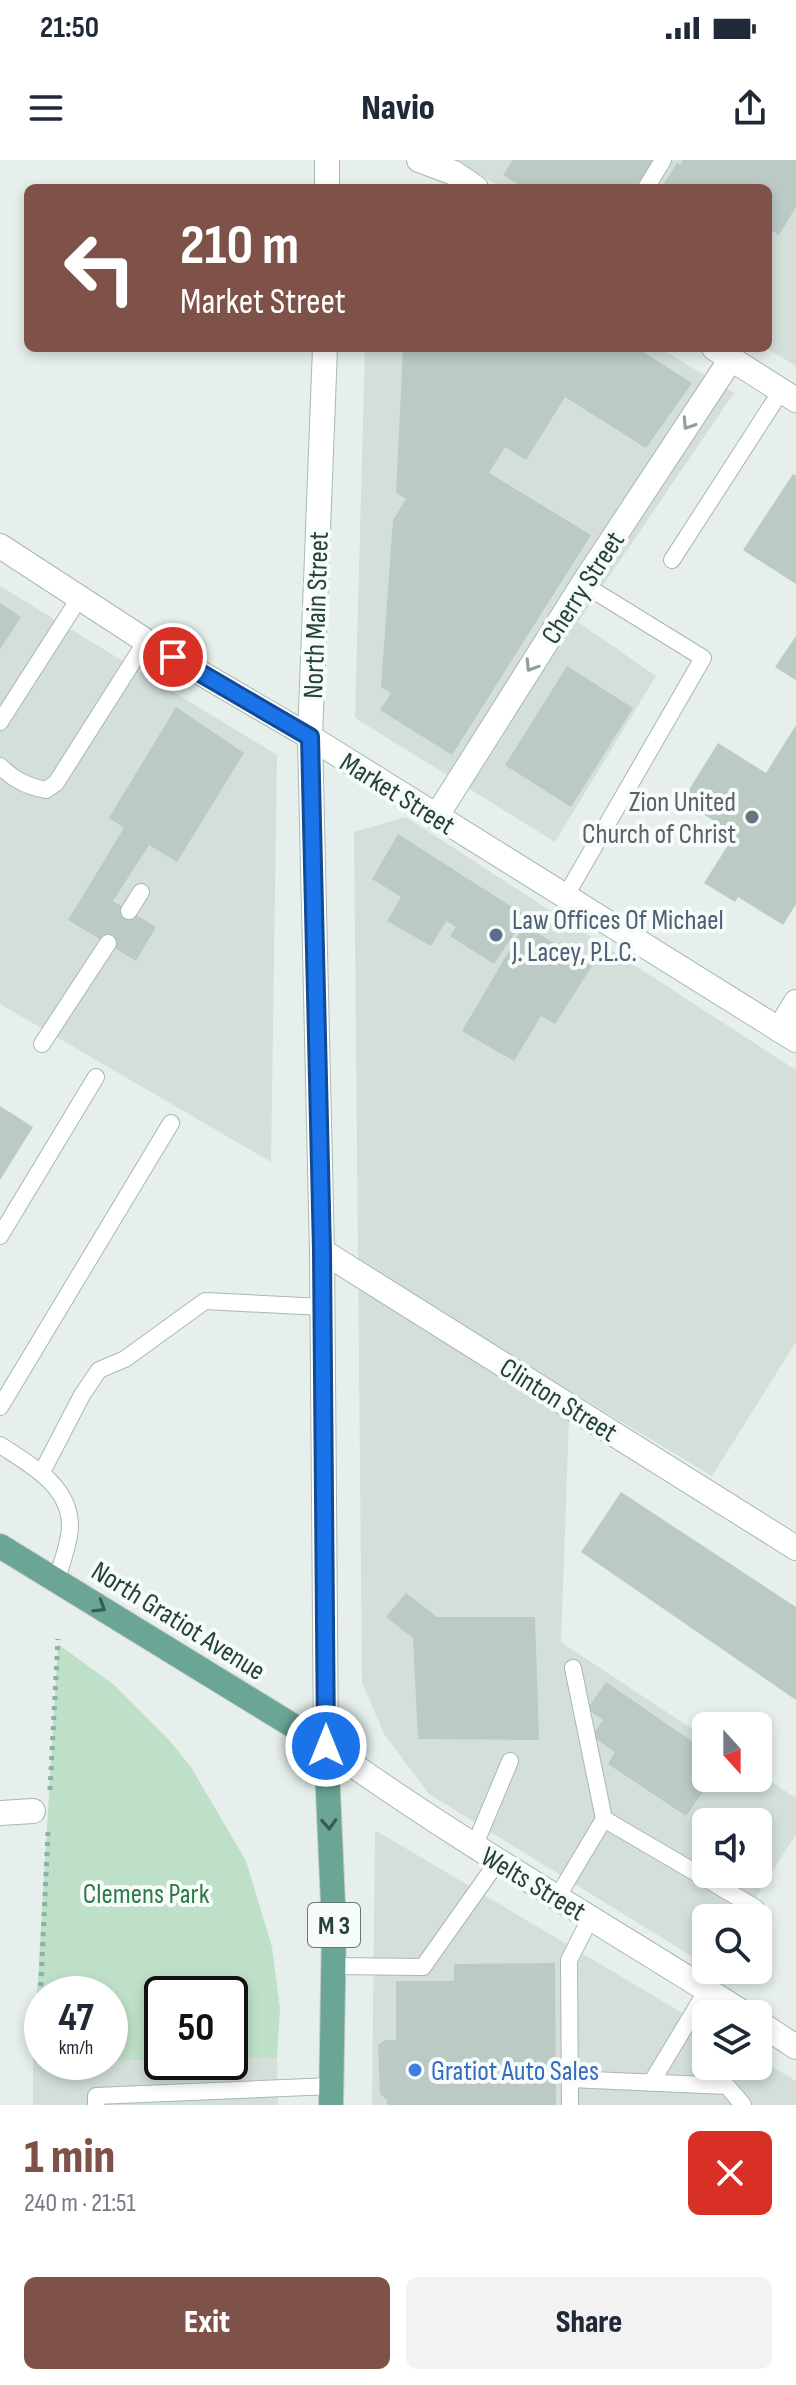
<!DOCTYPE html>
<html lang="en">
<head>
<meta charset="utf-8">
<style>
	body { margin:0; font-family:"Sofia Sans Condensed",sans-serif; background:#f2f2f3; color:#1f2937; height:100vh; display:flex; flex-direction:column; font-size:30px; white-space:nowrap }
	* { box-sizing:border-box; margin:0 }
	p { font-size:26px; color:#747a83 }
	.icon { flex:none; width:44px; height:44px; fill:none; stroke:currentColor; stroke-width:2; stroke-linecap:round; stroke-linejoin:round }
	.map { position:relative; height:1945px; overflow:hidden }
	.details { display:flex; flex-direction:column; background:#fff; flex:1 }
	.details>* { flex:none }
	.guide { position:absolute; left:24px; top:24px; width:748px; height:168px; border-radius:12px; box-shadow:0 4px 12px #0003; background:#7f5249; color:#fff; overflow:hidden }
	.needle { width:52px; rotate:159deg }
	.controls { position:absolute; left:692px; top:1552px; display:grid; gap:16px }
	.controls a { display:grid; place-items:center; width:80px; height:80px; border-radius:12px; background:#fff; box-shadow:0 4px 12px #0003; font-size:40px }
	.speed { position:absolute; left:24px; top:1816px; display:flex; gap:16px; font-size:40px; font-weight:700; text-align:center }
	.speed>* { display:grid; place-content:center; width:104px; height:104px; border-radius:50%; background:#fff; box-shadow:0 4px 12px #0003; line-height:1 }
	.speed small { font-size:20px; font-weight:400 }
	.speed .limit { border:4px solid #111; border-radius:12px; background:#fff; color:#111 }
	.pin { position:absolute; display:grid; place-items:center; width:68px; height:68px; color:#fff; margin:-34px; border:4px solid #fff; border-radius:50%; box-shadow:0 2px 8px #0007 }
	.me { position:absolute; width:88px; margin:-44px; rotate:0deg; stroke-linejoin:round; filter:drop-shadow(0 0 6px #0008) }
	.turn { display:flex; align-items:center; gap:28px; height:168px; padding:0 24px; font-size:36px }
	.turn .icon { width:104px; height:104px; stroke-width:2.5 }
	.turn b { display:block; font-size:56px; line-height:68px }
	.round { display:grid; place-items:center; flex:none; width:84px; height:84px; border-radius:12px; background:#f2f2f3 }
	.summary { display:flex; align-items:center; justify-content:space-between; height:136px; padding:0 24px }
	h1 { font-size:48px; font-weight:800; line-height:60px; color:#7f5249 }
	.primary-button { display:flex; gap:16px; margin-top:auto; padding:16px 24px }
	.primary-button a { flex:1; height:92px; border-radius:12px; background:#7f5249; color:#fff; font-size:32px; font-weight:800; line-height:92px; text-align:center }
	.primary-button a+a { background:#f2f2f3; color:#1f2937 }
	.status { display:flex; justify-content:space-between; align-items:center; height:56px; padding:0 40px; background:#fff; direction:ltr }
	.status svg { height:22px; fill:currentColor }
	header { display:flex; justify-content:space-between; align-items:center; height:104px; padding:0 24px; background:#fff; font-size:36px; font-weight:800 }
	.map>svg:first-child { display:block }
	.built { fill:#d4dfda; fill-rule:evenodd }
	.green { fill:#bfe0c8 }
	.building { fill:#bbcac4 }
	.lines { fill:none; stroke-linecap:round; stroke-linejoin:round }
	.lane-casing { stroke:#a8b8b2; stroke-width:18 }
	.street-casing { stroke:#a8b8b2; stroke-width:26 }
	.secondary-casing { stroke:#a4bbb3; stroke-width:26 }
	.primary-casing { stroke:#c2cac8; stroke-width:26 }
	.path { stroke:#86b3a5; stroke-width:5; stroke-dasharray:4 6; stroke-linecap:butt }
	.lane { stroke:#fff; stroke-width:16 }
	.street { stroke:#fff; stroke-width:24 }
	.secondary { stroke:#fff; stroke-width:24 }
	.primary { stroke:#6aa596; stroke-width:24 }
	.oneway { stroke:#92a09c }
	.oneway2 { stroke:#365b51 }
	.route-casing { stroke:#114b97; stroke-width:20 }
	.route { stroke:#1a73e8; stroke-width:14 }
	.worship-dot { fill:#6b7280; stroke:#f7fbf9; stroke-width:3 }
	.service-dot { fill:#5c6f8a; stroke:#f7fbf9; stroke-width:3 }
	.shop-dot { fill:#3f7fe0; stroke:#f7fbf9; stroke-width:3 }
	.labels { text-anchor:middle; stroke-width:8; stroke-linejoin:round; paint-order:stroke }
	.shield { fill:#f7fbf9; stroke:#637a73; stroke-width:2 }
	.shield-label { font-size:26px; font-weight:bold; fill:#24423a }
	.street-label { font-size:28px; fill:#24423a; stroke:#f7fbf9 }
	.worship-label { font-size:28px; fill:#5b616d; stroke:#f7fbf9; text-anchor:end }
	.service-label { font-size:28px; fill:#4e5e75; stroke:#f7fbf9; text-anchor:start }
	.park-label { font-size:28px; fill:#2d7a4b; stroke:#f7fbf9 }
	.shop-label { font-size:28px; fill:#366cbe; stroke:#f7fbf9; text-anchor:start }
</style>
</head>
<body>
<div class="status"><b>21:50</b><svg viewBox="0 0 49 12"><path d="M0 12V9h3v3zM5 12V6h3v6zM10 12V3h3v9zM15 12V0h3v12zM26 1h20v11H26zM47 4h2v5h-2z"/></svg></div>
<header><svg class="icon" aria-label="menu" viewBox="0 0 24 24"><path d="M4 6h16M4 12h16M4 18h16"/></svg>Navio<svg class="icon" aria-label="share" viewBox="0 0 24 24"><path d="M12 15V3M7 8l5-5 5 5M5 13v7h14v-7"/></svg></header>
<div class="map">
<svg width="796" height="1945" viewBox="0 0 796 1945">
	<rect width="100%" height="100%" fill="#e6efeb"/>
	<g class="built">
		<path d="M456 0H796V206L766 188 768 28H502Z"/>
		<path d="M365 188H660L734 233 578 462 656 516 555 682 355 558Z"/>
		<path d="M0 426 277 595 271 1002 0 844Z"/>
		<path d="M406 657 796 910V1182L712 1316 570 1231 561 1482 706 1578V1618H758V1613L796 1638V1674L743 1758H706V1805L429 1634 384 1574 362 1522 354 672ZM706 1662H758V1714H706Z"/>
		<path d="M375 1670 706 1867V1906H758V1898L796 1921V1945H372Z"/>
		<path d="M230 1898H277L278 1945H33V1902L162 1900V1902H230Z"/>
	</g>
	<path class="green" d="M58 1484 114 1525 169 1580 191 1607 246 1701 272 1787 280 1848 277 1898H230V1834H162V1900L110 1901V1834H42V1902H33Z"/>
	<g class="building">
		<path d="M513 0H653L635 28H524L503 15Z"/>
		<path d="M683 0H796V47L779 75 768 68V28H661L677 3 680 5Z"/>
		<path d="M403 188H637L692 223 646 288 565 237 526 300 505 287 489 313 591 375 452 595 380 550 391 533 381 527 393 360 406 339 396 333Z"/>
		<path d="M793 314 796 316V424L743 390Z"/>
		<path d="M0 443 21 457 0 489Z"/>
		<path d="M796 476V520L775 507Z"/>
		<path d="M567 506 633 548 571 647 505 605Z"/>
		<path d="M176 547 244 593 177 702 149 685 113 741 156 767 136 801 68 760 124 668 109 658Z"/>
		<path d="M796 565V744L783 765 738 737 735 742 704 723 735 674 682 641 718 583 766 613Z"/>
		<path d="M398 674 526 756 494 804 450 776 456 767 446 761 431 786 387 761 401 737 372 719Z"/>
		<path d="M524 765 592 806 555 864 541 856 514 901 462 871Z"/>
		<path d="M0 946 33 967 0 1020Z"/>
		<path d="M621 1332 796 1447V1540L581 1392Z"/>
		<path d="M406 1433 437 1457H535L539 1580 418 1579 413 1478 386 1457Z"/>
		<path d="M606 1522 706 1591V1618H713L686 1656 608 1604 615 1592 592 1576 603 1560 587 1549Z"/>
		<path d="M555 1803 556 1945H387V1940L380 1934 378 1885 385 1880H396V1821H454V1804Z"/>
	</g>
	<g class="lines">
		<defs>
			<g id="lane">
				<path d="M646 28 663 0"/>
				<path d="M672 400 781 231"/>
				<path d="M0 562 80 437"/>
				<path d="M0 606C14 620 27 626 46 630L56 623 146 481"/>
				<path d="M565 737 703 498 583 424"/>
				<path d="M129 751 141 732"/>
				<path d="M42 884 108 783"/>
				<path d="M0 1076 96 917"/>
				<path d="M0 1247 171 963"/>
				<path d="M0 1285C29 1304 70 1325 70 1366 70 1383 61 1403 57 1420"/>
				<path d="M42 1312 82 1235 99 1210 125 1199 205 1141 322 1147"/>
				<path d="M573 1508 604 1659"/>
				<path d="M474 1687 510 1601"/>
				<path d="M558 1736 604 1659 756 1748"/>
				<path d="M334 1806 423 1807 498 1701"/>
				<path d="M570 1919 727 1926 743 1945"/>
				<path d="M651 1923 707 1830"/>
				<path d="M96 1945V1936L332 1926"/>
				<path d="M570 1945 569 1800 591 1757"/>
			</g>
			<g id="street">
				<path d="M419 0 454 13 476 28"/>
				<path d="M714 188 796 240"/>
				<path d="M0 386 146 481 310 577 796 880"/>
				<path d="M436 657 583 424 731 199"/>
				<path d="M779 870 796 842"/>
				<path d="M322 1091 796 1388"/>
				<path d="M326 1586C461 1683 605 1765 745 1854"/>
				<path d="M0 1653 33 1651"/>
				<path d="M758 1862 796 1887"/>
			</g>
			<g id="secondary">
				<path d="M327 28V0"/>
				<path d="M325 188 310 577 322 1091 326 1586"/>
			</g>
			<path id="primary" d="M0 1386 326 1586 334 1767 331 1945"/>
		</defs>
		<use href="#lane" class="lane-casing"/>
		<use href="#street" class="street-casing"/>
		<use href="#secondary" class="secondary-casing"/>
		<use href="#primary" class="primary-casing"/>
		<g class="path">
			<path d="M50 1630 58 1479"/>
			<path d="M38 1886 48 1672"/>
		</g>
		<use href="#lane" class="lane"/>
		<use href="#street" class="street"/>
		<use href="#secondary" class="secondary"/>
		<use href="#primary" class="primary"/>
	</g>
	<defs><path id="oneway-chevron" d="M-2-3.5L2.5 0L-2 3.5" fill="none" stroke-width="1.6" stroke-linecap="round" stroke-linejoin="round" transform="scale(2)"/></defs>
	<g class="oneway">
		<use href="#oneway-chevron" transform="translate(688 264) rotate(123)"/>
		<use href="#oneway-chevron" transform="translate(531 506) rotate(122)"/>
	</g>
	<g class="oneway2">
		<use href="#oneway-chevron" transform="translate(100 1447) rotate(32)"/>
		<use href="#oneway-chevron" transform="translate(329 1664) rotate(87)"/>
	</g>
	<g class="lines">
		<defs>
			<path id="route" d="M173 497 310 577 322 1091 326 1586"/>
		</defs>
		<use href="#route" class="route-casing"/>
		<use href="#route" class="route"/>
	</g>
	<circle class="worship-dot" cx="752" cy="657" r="8"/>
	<circle class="service-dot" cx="496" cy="775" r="8"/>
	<circle class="shop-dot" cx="415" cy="1910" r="8"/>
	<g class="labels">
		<rect class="shield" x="308" y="1743" width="52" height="44" rx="6"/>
		<g class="shield-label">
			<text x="334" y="1774">M 3</text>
		</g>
		<g class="street-label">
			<text transform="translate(582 427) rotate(-57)" y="10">Cherry Street</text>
			<text transform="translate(315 455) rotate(-88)" y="10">North Main Street</text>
			<text transform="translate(398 633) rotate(32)" y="10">Market Street</text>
			<text transform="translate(559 1239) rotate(32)" y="10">Clinton Street</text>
			<text transform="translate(179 1460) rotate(32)" y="10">North Gratiot Avenue</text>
			<text transform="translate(534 1723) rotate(31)" y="10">Welts Street</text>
		</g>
		<g class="worship-label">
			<text x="736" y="651">Zion United<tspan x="736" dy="32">Church of Christ</tspan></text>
		</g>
		<g class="service-label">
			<text x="512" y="769">Law Offices Of Michael<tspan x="512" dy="32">J. Lacey, P.L.C.</tspan></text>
		</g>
		<g class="park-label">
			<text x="146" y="1743">Clemens Park</text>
		</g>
		<g class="shop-label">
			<text x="431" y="1920">Gratiot Auto Sales</text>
		</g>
	</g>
</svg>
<div class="controls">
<a><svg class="needle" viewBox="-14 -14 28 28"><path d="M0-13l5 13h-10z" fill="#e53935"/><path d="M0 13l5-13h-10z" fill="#747a83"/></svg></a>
<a><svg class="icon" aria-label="sound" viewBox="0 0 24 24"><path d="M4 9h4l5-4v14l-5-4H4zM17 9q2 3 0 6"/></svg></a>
<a><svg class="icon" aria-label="search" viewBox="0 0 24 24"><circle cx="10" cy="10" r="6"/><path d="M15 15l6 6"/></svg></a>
<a><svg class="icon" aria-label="layers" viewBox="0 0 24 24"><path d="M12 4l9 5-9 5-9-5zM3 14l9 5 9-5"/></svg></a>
</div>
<div class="speed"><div>47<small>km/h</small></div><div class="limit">50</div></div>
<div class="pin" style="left:173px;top:497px;background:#d93025"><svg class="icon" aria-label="arrive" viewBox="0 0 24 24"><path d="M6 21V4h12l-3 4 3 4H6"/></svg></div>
<svg class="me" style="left:326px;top:1586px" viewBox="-20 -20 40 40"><circle r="17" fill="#1a73e8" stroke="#fff" stroke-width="3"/><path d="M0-11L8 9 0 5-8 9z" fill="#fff"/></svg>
<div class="guide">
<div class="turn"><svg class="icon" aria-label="left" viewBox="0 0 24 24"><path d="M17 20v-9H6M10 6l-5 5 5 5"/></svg><div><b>210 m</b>Market Street</div></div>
</div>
</div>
<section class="details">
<div class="summary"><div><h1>1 min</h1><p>240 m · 21:51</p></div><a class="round" style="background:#d93025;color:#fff"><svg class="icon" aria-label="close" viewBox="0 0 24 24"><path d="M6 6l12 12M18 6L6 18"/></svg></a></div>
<div class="primary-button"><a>Exit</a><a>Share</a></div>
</section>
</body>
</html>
